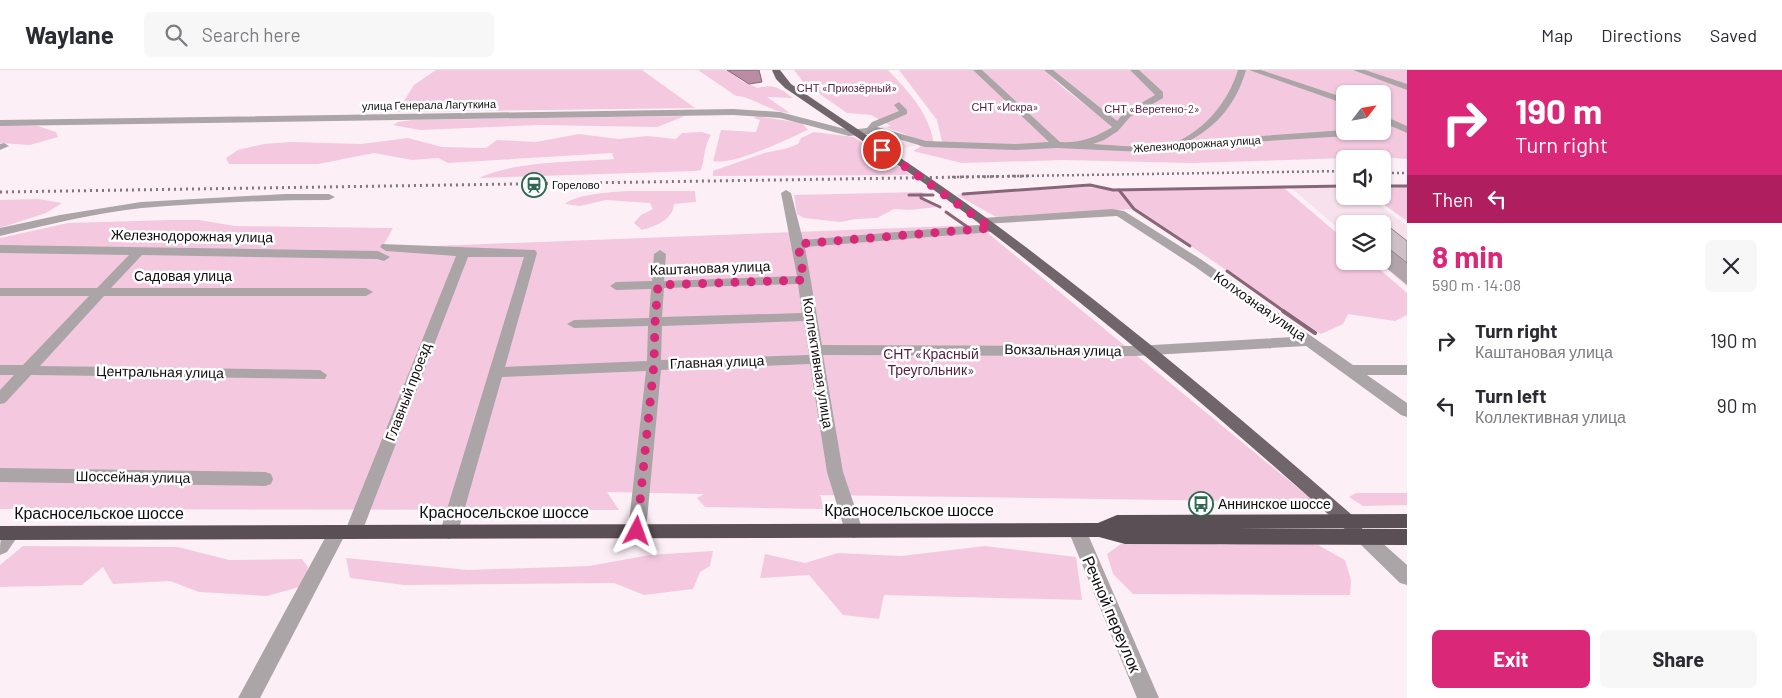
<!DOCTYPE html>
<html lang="en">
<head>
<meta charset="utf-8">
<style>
	body { margin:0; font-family:Barlow,sans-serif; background:#f7f7f7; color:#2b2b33; height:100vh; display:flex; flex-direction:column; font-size:19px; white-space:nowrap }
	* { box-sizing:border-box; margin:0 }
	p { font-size:16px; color:#7c7c81 }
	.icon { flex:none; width:28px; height:28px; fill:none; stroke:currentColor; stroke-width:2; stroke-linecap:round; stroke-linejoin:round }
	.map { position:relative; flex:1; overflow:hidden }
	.sheet { display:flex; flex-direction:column; background:#fff; width:375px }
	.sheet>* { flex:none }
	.banner { background:#db2777; color:#fff; overflow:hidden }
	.needle { width:32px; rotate:59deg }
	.controls { position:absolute; left:1336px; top:15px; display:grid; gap:10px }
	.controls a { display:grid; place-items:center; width:55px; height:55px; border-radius:8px; background:#fff; box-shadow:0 1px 4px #0004; font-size:25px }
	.pin { position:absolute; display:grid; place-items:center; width:42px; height:42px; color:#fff; margin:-21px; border:2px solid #fff; border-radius:50%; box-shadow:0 1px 5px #0007 }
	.me { position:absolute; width:55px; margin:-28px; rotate:4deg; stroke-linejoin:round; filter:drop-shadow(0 0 4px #0008) }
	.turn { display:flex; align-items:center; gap:18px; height:105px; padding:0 25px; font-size:22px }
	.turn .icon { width:65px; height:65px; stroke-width:2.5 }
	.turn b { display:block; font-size:35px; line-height:42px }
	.then { display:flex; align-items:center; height:48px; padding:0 25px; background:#0003; gap:10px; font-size:19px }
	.round { display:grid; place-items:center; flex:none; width:52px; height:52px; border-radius:8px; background:#f7f7f7 }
	.summary { display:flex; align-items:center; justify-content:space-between; height:85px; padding:0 25px }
	h1 { font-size:30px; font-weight:700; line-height:38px; color:#db2777 }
	.cta { display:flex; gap:10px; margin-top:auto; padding:10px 25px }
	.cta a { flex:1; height:58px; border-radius:8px; background:#db2777; color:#fff; font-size:20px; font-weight:700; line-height:58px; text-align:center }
	.cta a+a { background:#f7f7f7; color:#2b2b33 }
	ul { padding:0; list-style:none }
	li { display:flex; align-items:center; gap:15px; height:65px; padding:0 25px }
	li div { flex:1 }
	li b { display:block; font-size:19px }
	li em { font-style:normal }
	header { display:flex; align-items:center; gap:30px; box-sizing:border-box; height:70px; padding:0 25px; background:#fff; border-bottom:1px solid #e1e1e2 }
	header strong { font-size:24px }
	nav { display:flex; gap:28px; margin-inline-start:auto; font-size:18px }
	.search { width:350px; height:45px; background:#f7f7f7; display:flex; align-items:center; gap:12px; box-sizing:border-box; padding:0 18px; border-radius:8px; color:#7c7c81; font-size:19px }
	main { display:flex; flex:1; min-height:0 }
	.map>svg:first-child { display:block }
	.built { fill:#f7e1ed }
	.green { fill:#f4c9e0; fill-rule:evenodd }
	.water { fill:#ba8da5; stroke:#876678 }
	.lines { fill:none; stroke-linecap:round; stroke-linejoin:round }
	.stream-far1 { stroke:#876678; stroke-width:3 }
	.stream { stroke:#876678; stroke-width:4 }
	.minor { fill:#aba5a8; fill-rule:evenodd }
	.major { fill:#70656a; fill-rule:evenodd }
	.highway { fill:#5a4f55; fill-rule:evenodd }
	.rail-far1 { stroke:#81777c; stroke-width:2.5; stroke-dasharray:2 3; stroke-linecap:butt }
	.rail { stroke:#81777c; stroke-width:3; stroke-dasharray:2 4; stroke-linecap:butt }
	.wall { fill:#b1a5ab }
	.building { fill:#cec0c7; stroke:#90868b }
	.route { stroke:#db2777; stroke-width:9; stroke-dasharray:0 16.2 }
	.labels { text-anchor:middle; stroke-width:5; stroke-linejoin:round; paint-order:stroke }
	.far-park-label { font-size:11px; fill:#551d40; stroke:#fff }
	.far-street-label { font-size:11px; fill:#110c0f; stroke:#fff }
	.far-poi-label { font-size:11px; fill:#110c0f; stroke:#fff; text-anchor:start }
	.street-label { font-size:14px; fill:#110c0f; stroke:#fff }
	.park-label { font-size:14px; fill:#551d40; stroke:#fff }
	.poi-label { font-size:14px; fill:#110c0f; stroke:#fff; text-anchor:start }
	.near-street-label { font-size:16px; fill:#110c0f; stroke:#fff }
</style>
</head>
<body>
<header>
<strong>Waylane</strong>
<div class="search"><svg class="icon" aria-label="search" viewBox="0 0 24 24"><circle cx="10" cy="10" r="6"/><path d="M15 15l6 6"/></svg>Search here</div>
<nav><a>Map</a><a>Directions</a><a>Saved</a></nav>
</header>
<main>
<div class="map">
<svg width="1407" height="628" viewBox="0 0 1407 628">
	<rect width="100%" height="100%" fill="#fdeff6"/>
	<g class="built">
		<path d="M880 64H890L917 75 895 81 874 67Z"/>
		<path d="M1291 118H1345V126H1368L1407 156V217L1377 191H1382V154H1345V164Z"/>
	</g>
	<g class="green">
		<path d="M436 0H642L695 38 397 42 414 15Z"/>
		<path d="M698 0H727L742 11 758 18C774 13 781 19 793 28L767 27 790 43C771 43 752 26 736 26Z"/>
		<path d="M794 0H888C909 22 931 45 934 76L1063 77 1132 81 1144 79 1073 76 1115 59 1048 0H1407V89L1378 87 1192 93 1063 90 962 93 913 81 920 77 916 69 887 57 891 56 871 45 847 43 804 13ZM1345 24H1382V61H1345Z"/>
		<path d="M899 0H1045L1061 16 1112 56C1108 59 1104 63 1100 66 1073 82 976 74 942 72L937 50Z"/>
		<path d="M685 46 657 57 538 55 420 60 393 55 398 52 412 50Z"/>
		<path d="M756 46 796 52 802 53 808 60C787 69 734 96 713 91L721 60 756 62 760 50 754 48Z"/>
		<path d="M0 55 38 56 56 62 58 67 30 75 0 73Z"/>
		<path d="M702 62 711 65C704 76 705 88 701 100L695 101 479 108C514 91 575 92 614 89L612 83 448 93 438 88 412 90 374 83 318 94H229L226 88 238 80 264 74 290 72 361 74 408 68 442 77 486 78 497 70 536 72 579 64 619 69 647 66 676 69 682 63Z"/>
		<path d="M814 62 854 67 911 105 713 106V101L764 83 788 78 798 74 801 68Z"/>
		<path d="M1088 117 1118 121 1133 139 996 147 957 125Z"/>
		<path d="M1383 117H1407V151L1372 126H1382Z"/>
		<path d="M1284 118 1345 170V191H1370L1407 223V245L1395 251 1348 244 1343 254 1321 264 1136 139 1121 121Z"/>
		<path d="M627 121H695L696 132 674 134C673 150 655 156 642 160L634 153 641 145 653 139 650 133 606 130 580 136 565 134C576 124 611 122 627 121Z"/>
		<path d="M922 122 926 125 923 128 936 134 937 137 909 140 894 139 877 148 856 149 840 152 804 148 797 144 794 125Z"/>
		<path d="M38 129 62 133 46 143 0 158V130Z"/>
		<path d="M170 150H199L235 156 393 158 382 178 978 155 1315 432 819 425 821 427 823 439 705 437 697 428 704 424 607 422 619 440 0 439V168L68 153Z"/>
		<path d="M1356 423H1407V435L1363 436 1349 427Z"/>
		<path d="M1185 471 1221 475 1283 471 1318 475 1345 490 1351 510 1350 525 1133 524 1113 504 1107 484 1121 474Z"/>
		<path d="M23 476 178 477 229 490 302 489 308 497 303 516 267 526 199 522 170 511 113 514 103 497 82 515 0 517V495Z"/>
		<path d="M985 476 1076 487 1082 530 884 525 879 549 843 545 809 505 760 508 765 484 805 493 838 483 901 486Z"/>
		<path d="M713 481 710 496 700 502 693 519 644 525 614 513 404 515 350 508 346 488 468 500 589 496 650 485Z"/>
	</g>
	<path class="water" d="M727 0H759L762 12 749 14Z"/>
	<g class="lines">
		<g class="stream-far1">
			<path d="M1382 116H1407"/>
			<path d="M1119 120 1134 139 1190 176"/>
			<path d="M963 124 1090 115 1113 120 1345 116"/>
			<path d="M909 125H933"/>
			<path d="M921 125V128L940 137"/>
			<path d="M946 142 966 156"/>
			<path d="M1227 201 1285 242"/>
		</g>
		<path class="stream" d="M1283 241 1315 263"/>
		<g class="minor">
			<path d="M973 0H982L1060 72C1080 73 1095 68 1112 57L1044 0H1053L1117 51 1124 43 1155 25 1130 0H1139L1163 22V28L1130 47 1118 61 1104 70 1093 74C1112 75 1157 80 1174 73 1205 60 1228 32 1238 0H1246C1237 32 1218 56 1189 71L1345 60 1382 61V59L1385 61 1380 64 1234 73 1144 82 1057 78 1015 80 925 77 879 63 849 66 780 48 733 45 0 56V50L733 39 780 42 849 60 867 58 872 52 899 41 894 35 899 32 907 40V44L877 57 926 71 1015 74 1049 72Z"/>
			<path d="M1249 0H1261L1345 28V34Z"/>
			<path d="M1353 0H1365L1407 14V20Z"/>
			<path d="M1382 45 1407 56V63L1382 52Z"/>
			<path d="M4 73 9 76 0 80V74Z"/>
			<path d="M786 120 791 123 803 170 991 154 997 158 991 162 805 177 822 275 1135 276 1294 267 1194 196 1117 146 983 154 977 151 983 148 1112 139 1124 141 1202 190 1353 295H1407V305H1367L1407 333V347L1401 345 1306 276 1135 286 823 285 843 402 863 461 860 466 854 468 848 466 845 461 827 402 810 294 661 300 646 461 643 466 637 468 631 466 628 461 646 301 502 307 458 462 455 467 449 469 443 467 440 462 524 187H468L360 467 354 469 348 467 346 463 260 628H238L331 457 337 455 343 457 345 461 456 186 386 181 380 177 382 174 535 180 537 183 505 297 647 291 648 256 574 258 567 254 574 250 649 248 651 219 616 220 610 216 616 212 652 211 654 184 660 180 666 184 664 211 797 206 781 123ZM798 214 802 243 662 247 664 218ZM804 251 809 285 661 290 662 256Z"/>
			<path d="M285 124H329L335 127 329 130C267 130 204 133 142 138 94 143 47 155 0 166V158L60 145 141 132Z"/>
			<path d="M0 175 378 181 390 187 384 191 377 189 142 185 111 218H366L373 222 366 226H104L40 296 320 300 327 305 325 309 31 305 5 333 0 334V320L14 305H0V295H23L89 226H0V218H97L129 185 0 183Z"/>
			<path d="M0 398 265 402 271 404 273 409 271 414 265 416 0 412Z"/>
			<path d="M1077 453 1083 455 1086 460 1159 628H1137L1068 460 1071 455Z"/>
			<path d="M11 456 17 458 20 463 7 482 0 485C0 472 0 460 11 456Z"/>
			<path d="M1364 459 1370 462 1407 495V515L1400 513 1358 472 1355 467 1358 462Z"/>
		</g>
		<path class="major" d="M772 0H780L791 14C856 59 924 102 988 149 1117 244 1240 347 1360 452L1363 457 1360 462 1354 464 1348 462C1229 355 1107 251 980 154 917 106 850 63 785 18L776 9Z"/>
		<path class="highway" d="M1407 444V458L1236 459H1407V475L1125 474 1099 467 0 470V456L1098 453 1117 445Z"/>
		<g class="rail-far1">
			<path d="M1382 103H1407"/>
			<path d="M952 107 1345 101"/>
		</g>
		<path class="rail" d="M0 122 1032 106"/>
	</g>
	<path class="wall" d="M1382 151 1407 171V215L1378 191H1382V154H1354L1355 152Z"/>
	<path class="building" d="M1382 151 1407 171V193L1382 173V154H1358L1355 152Z"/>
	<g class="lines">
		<path class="route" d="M637 461 654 294 655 253 658 215 804 210 798 174 991 158 882 80"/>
	</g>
	<defs>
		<symbol id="station-ring" viewBox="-11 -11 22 22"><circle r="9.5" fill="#fff" stroke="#2e6851" stroke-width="1.5"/><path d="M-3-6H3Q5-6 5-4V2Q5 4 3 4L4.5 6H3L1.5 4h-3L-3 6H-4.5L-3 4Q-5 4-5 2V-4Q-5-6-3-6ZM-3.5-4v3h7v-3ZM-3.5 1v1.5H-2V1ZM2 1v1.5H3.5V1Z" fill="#2e6851"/></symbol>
		<symbol id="bus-ring" viewBox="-11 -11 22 22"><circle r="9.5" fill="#fff" stroke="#2e6851" stroke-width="1.5"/><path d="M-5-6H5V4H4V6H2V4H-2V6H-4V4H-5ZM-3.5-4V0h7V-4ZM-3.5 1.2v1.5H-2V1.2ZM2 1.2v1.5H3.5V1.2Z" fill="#2e6851"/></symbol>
	</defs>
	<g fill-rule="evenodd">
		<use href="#station-ring" x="520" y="101" width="28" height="28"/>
		<use href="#bus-ring" x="1187" y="420" width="28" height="28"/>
	</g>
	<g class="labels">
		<g class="far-park-label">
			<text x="847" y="22">СНТ «Приозёрный»</text>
			<text x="1005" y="41">СНТ «Искра»</text>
			<text x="1152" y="43">СНТ «Веретено-2»</text>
		</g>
		<g class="far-street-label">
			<text transform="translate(429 35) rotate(-1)" y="4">улица Генерала Лагуткина</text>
			<text transform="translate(1197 74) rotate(-4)" y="4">Железнодорожная улица</text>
		</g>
		<g class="far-poi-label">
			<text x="552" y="119">Горелово</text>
		</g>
		<g class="street-label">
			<text transform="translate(192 166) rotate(1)" y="5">Железнодорожная улица</text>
			<text transform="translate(710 198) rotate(-2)" y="5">Каштановая улица</text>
			<text x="183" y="211">Садовая улица</text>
			<text transform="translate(1260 236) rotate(35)" y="5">Колхозная улица</text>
			<text transform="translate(1063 280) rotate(1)" y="5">Вокзальная улица</text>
			<text transform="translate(717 292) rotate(-2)" y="5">Главная улица</text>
			<text transform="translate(818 293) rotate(81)" y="5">Коллективная улица</text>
			<text transform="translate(160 302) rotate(1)" y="5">Центральная улица</text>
			<text transform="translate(408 322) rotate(-69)" y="5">Главный проезд</text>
			<text transform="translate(133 407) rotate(1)" y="5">Шоссейная улица</text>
		</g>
		<g class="park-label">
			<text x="931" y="289">СНТ «Красный<tspan x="931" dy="16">Треугольник»</tspan></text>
		</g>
		<g class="poi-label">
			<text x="1218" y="439">Аннинское шоссе</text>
		</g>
		<g class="near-street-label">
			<text x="909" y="446">Красносельское шоссе</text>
			<text x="504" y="448">Красносельское шоссе</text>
			<text x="99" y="449">Красносельское шоссе</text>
			<text transform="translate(1112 544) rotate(67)" y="6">Речной переулок</text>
		</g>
	</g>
</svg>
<div class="controls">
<a><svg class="needle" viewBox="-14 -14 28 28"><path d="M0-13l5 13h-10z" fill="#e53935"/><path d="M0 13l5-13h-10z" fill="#7c7c81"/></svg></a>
<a><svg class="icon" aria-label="sound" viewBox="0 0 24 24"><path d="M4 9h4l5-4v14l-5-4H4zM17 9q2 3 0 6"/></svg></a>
<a><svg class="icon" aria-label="layers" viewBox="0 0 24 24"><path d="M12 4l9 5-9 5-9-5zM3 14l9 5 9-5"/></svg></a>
</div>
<div class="pin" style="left:882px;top:80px;background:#d93025"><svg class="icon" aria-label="arrive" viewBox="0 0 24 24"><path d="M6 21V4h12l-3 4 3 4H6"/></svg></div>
<svg class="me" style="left:637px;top:461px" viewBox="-20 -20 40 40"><path d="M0-17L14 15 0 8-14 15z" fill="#db2777" stroke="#fff" stroke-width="4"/></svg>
</div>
<section class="sheet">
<div class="banner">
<div class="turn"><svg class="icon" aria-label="right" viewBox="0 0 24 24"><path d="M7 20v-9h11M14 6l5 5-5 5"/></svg><div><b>190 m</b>Turn right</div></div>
<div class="then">Then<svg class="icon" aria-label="left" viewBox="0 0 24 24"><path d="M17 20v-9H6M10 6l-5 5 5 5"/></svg></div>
</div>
<div class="summary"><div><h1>8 min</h1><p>590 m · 14:08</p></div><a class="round"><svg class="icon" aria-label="close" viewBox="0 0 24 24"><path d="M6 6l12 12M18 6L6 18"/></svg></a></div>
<ul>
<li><svg class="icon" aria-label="right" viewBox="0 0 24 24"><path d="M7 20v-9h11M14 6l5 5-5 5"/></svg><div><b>Turn right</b><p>Каштановая улица</p></div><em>190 m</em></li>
<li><svg class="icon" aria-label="left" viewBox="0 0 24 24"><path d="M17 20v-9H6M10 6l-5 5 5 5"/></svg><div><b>Turn left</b><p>Коллективная улица</p></div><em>90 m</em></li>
</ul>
<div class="cta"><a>Exit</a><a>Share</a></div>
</section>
</main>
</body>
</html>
